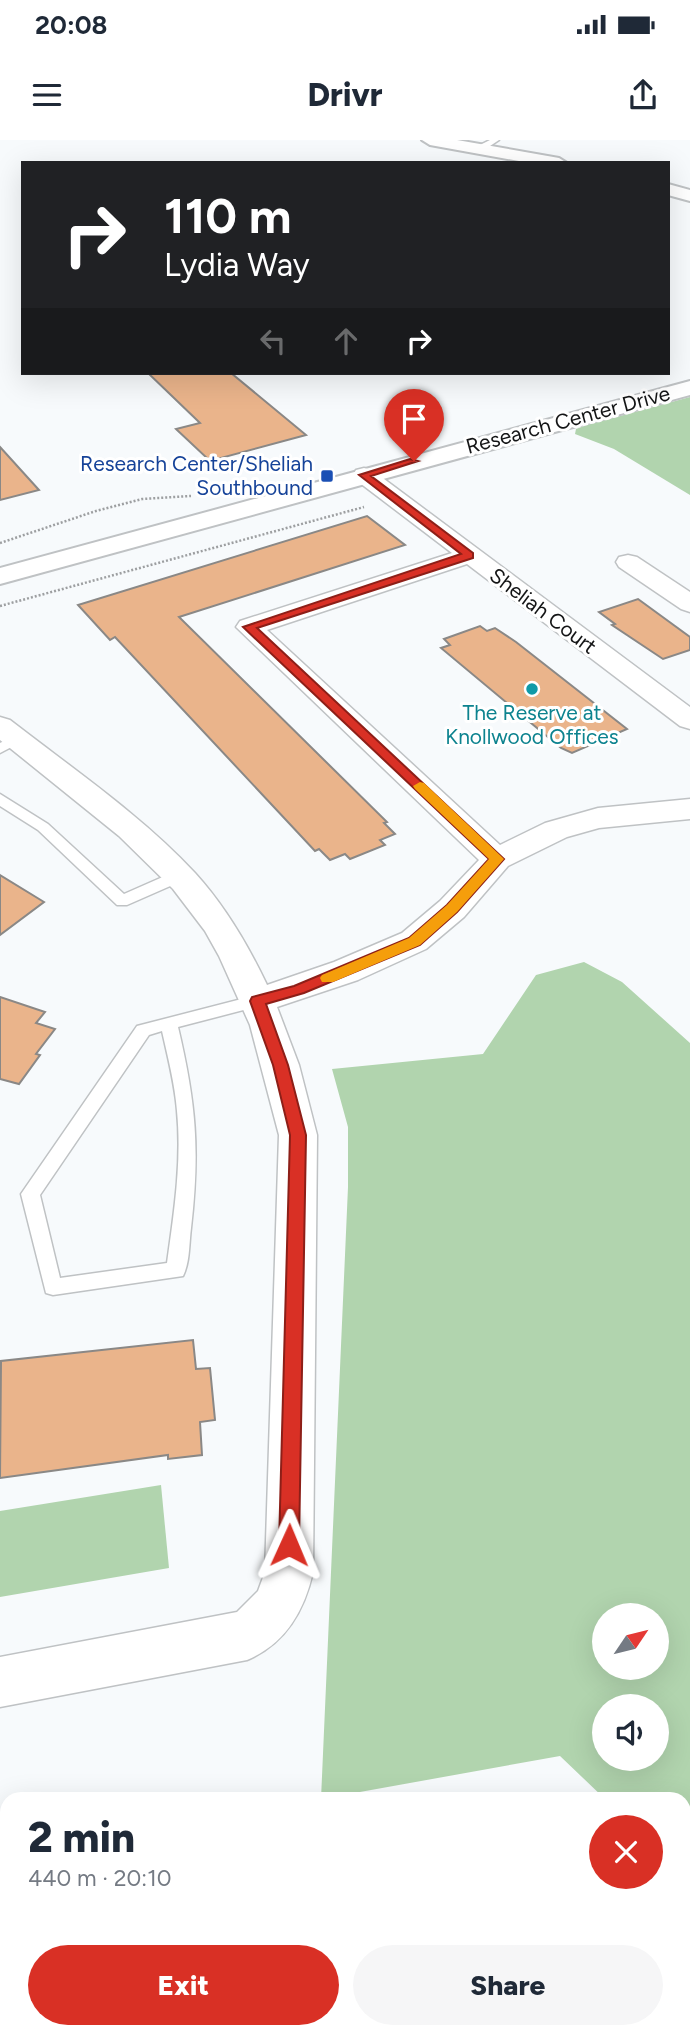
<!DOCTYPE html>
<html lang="en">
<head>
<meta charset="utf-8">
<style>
	body { margin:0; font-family:Figtree,sans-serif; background:#f6f6f7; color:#1f2937; height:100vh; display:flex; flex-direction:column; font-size:26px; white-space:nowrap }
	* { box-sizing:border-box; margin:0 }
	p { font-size:23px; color:#747a83 }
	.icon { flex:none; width:38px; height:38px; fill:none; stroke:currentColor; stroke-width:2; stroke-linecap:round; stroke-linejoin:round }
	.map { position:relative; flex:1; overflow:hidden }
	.panel { position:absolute; left:0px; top:1652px; width:691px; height:247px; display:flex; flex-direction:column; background:#fff; border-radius:21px 21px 0 0; box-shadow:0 7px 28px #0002 }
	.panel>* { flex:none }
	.banner { position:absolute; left:21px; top:21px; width:649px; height:214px; border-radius:0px; box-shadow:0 7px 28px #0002; background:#202124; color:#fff; overflow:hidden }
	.needle { width:46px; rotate:55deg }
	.controls { position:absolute; left:592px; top:1463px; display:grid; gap:14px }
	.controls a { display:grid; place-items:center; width:77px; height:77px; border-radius:50%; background:#fff; box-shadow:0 7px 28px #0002; font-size:35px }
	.pin { position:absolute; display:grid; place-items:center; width:60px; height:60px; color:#fff; margin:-72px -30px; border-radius:50% 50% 50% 0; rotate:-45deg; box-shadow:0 0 7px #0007 }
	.pin .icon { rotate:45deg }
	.me { position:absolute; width:77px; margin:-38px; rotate:1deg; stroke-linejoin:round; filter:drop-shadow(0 0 5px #0008) }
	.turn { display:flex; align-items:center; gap:24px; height:147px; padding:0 28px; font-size:32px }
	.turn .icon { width:91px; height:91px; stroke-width:2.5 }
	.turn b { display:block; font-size:49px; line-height:60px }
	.lanes { display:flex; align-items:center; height:66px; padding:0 28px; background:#0003; justify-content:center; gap:35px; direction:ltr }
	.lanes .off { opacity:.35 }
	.round { display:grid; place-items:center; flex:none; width:74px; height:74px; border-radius:37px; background:#f6f6f7 }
	.headline { display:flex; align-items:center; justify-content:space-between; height:119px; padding:0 28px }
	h1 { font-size:42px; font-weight:800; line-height:52px }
	.cta { display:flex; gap:14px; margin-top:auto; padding:14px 28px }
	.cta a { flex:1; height:80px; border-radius:42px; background:#d93025; color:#fff; font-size:28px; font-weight:800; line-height:80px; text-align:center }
	.cta a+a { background:#f6f6f7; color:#1f2937 }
	.status { display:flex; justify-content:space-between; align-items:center; height:49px; padding:0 35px; background:#fff; direction:ltr }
	.status svg { height:19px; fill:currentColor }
	header { display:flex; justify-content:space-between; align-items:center; height:91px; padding:0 28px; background:#fff; font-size:32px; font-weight:800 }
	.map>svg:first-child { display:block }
	.green { fill:#b1d4ae; fill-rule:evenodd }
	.building { fill:#eab48b; stroke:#8a8886; stroke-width:2 }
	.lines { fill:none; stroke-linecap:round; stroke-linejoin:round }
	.lane-casing { stroke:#bfc2c4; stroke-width:3 }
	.street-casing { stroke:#bfc2c4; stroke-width:3 }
	.secondary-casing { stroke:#bfc2c4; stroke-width:4 }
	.path { stroke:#9d9fa1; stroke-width:2.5; stroke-dasharray:2 2; stroke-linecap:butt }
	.lane { fill:#fff; fill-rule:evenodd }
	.street { fill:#fff; fill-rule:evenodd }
	.secondary { fill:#fff; fill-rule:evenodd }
	.route { fill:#d93025; stroke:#8d1f18; stroke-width:2 }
	.slow { fill:#f59e0b }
	.transit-dot { fill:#1a4fb4; stroke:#fff; stroke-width:2.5 }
	.culture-dot { fill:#0f9aa8; stroke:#fff; stroke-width:2.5 }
	.labels { text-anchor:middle; stroke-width:6; stroke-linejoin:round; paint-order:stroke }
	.far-street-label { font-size:21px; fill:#141516; stroke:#fff }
	.far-transit-label { font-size:21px; fill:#164399; stroke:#fff; text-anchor:end }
	.far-culture-label { font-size:21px; fill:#0d838f; stroke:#fff }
</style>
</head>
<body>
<div class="status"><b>20:08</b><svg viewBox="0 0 49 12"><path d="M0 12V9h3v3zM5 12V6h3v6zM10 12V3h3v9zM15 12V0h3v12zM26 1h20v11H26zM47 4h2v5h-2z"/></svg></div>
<header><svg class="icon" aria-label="menu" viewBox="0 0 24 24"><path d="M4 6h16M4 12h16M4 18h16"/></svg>Drivr<svg class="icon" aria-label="share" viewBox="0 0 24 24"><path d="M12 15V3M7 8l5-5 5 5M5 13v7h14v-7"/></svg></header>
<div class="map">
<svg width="690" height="1898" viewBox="0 0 690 1898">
	<rect width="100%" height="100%" fill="#f7fafc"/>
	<g class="green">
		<path d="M690 257V355L614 309 575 294 576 289 587 285Z"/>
		<path d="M584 822 622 842 690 903V1739L684 1733V1659H605L560 1616 321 1659 348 1047V987L332 929 483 914 536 835ZM656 1475V1528H604V1475ZM604 1566H656V1619H604Z"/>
		<path d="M161 1345 169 1428 0 1457V1371Z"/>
	</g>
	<g class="building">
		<path d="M148 233H231L306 295 210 321 176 289 200 283Z"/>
		<path d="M0 307 39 350 0 360Z"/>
		<path d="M367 376 405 405 179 477 387 682 384 683 395 694 380 700 385 705 350 719 345 714 330 720 319 709 315 711 115 497 110 500 78 465Z"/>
		<path d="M638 459 690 497V510L663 519 612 485 615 484 599 472Z"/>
		<path d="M480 486 487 491 495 488 516 502 627 589 572 613 561 608 441 508 450 505 444 499Z"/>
		<path d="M0 735 44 762 0 795Z"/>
		<path d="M0 857 45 872 36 883 55 889 36 914 40 915 19 944 0 939Z"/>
		<path d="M193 1200 196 1229 210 1228 215 1280 200 1282 202 1315 168 1319V1315L0 1338 1 1221Z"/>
	</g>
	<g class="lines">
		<defs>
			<g id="lane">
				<path d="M490 0H499L484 10H478V6Z"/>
				<path d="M16 595 23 599 21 602 0 613V603Z"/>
				<path d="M0 654 48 684 124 754 174 732H184L187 736 184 740 127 765H117L38 690 0 666Z"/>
				<path d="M257 855 265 861 263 865 178 887C196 963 200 1010 191 1088 189 1103 190 1122 183 1136L53 1155 46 1153 21 1054 137 886ZM162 891C168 918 175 944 177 971 182 1022 174 1073 167 1123L60 1138 40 1055 149 895Z"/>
			</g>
			<g id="street">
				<path d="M364 328 372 330 690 567V589L680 586 467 424 267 490 500 705 545 683 598 668 690 659V679L599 688 567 697 508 726 464 777 426 809 358 840 277 867 299 925 317 995 313 1432C304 1472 285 1504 247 1520L0 1567V1517L237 1472 258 1451 265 1432 279 995 250 885 219 816 205 791 173 749 119 696 0 600V577L10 580C73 629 141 675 195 733 225 766 248 805 267 845L334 822 402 793 440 761 479 720 236 487 240 481 452 413 356 340 353 335 356 330Z"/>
				<path d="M628 415 637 417 690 452V472L681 469 619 427 616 422 619 417Z"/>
			</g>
			<g id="secondary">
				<path d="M422 0H457L559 18 567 23H530L430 5Z"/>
				<path d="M668 44 690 50V61L668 55Z"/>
				<path d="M690 241V255L0 444V428Z"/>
			</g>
		</defs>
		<use href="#lane" class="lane-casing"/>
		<use href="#street" class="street-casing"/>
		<use href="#secondary" class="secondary-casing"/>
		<g class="path">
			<path d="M0 403 96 371 142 359 191 356"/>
			<path d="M0 466 364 367"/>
		</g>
		<use href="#lane" class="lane"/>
		<use href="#street" class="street"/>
		<use href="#secondary" class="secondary"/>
	</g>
	<path class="route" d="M410 319 418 321 371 336 473 413V418L257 488 504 719 457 772 420 805 304 853 266 864 288 925 306 995 299 1405 296 1412 289 1415 282 1412 279 1405 290 995 273 925 250 861 252 857 294 846 409 798 447 765 489 719 243 487 461 414 359 335Z"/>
	<path class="slow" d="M420 642 424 643 504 719 457 772 420 805 333 842H322L320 838 322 835 409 798 447 765 489 719 415 649 413 646Z"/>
	<rect class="transit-dot" x="320" y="329" width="14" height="14" rx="3.5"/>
	<circle class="culture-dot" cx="532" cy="549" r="7"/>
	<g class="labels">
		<g class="far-street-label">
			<text transform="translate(568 280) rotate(-15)" y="7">Research Center Drive</text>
			<text transform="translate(543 471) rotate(37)" y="7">Sheliah Court</text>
		</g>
		<g class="far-transit-label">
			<text x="313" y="331">Research Center/Sheliah<tspan x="313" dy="24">Southbound</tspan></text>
		</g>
		<g class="far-culture-label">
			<text x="532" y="580">The Reserve at<tspan x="532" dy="24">Knollwood Offices</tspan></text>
		</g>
	</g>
</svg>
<div class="controls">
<a><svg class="needle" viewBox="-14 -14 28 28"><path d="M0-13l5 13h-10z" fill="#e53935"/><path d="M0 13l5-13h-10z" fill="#747a83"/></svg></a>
<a><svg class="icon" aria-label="sound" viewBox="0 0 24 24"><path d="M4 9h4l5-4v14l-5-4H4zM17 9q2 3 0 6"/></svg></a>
</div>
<div class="pin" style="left:414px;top:321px;background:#d93025"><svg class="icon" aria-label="arrive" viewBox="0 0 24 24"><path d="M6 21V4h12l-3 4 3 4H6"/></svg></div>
<svg class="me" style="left:289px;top:1405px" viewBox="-20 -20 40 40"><path d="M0-17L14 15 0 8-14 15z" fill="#d93025" stroke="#fff" stroke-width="4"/></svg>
<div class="banner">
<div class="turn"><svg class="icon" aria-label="right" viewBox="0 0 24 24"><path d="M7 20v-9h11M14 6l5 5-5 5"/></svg><div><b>110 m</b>Lydia Way</div></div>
<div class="lanes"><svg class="icon off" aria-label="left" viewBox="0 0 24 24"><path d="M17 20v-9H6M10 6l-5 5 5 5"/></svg><svg class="icon off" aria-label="ahead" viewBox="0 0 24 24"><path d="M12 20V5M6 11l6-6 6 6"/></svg><svg class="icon" aria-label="right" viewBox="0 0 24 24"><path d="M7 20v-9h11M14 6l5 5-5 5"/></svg></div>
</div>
<section class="panel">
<div class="headline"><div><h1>2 min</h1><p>440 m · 20:10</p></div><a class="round" style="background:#d93025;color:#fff"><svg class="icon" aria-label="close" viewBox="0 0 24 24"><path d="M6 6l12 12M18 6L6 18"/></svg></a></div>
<div class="cta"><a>Exit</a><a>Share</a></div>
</section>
</div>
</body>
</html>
